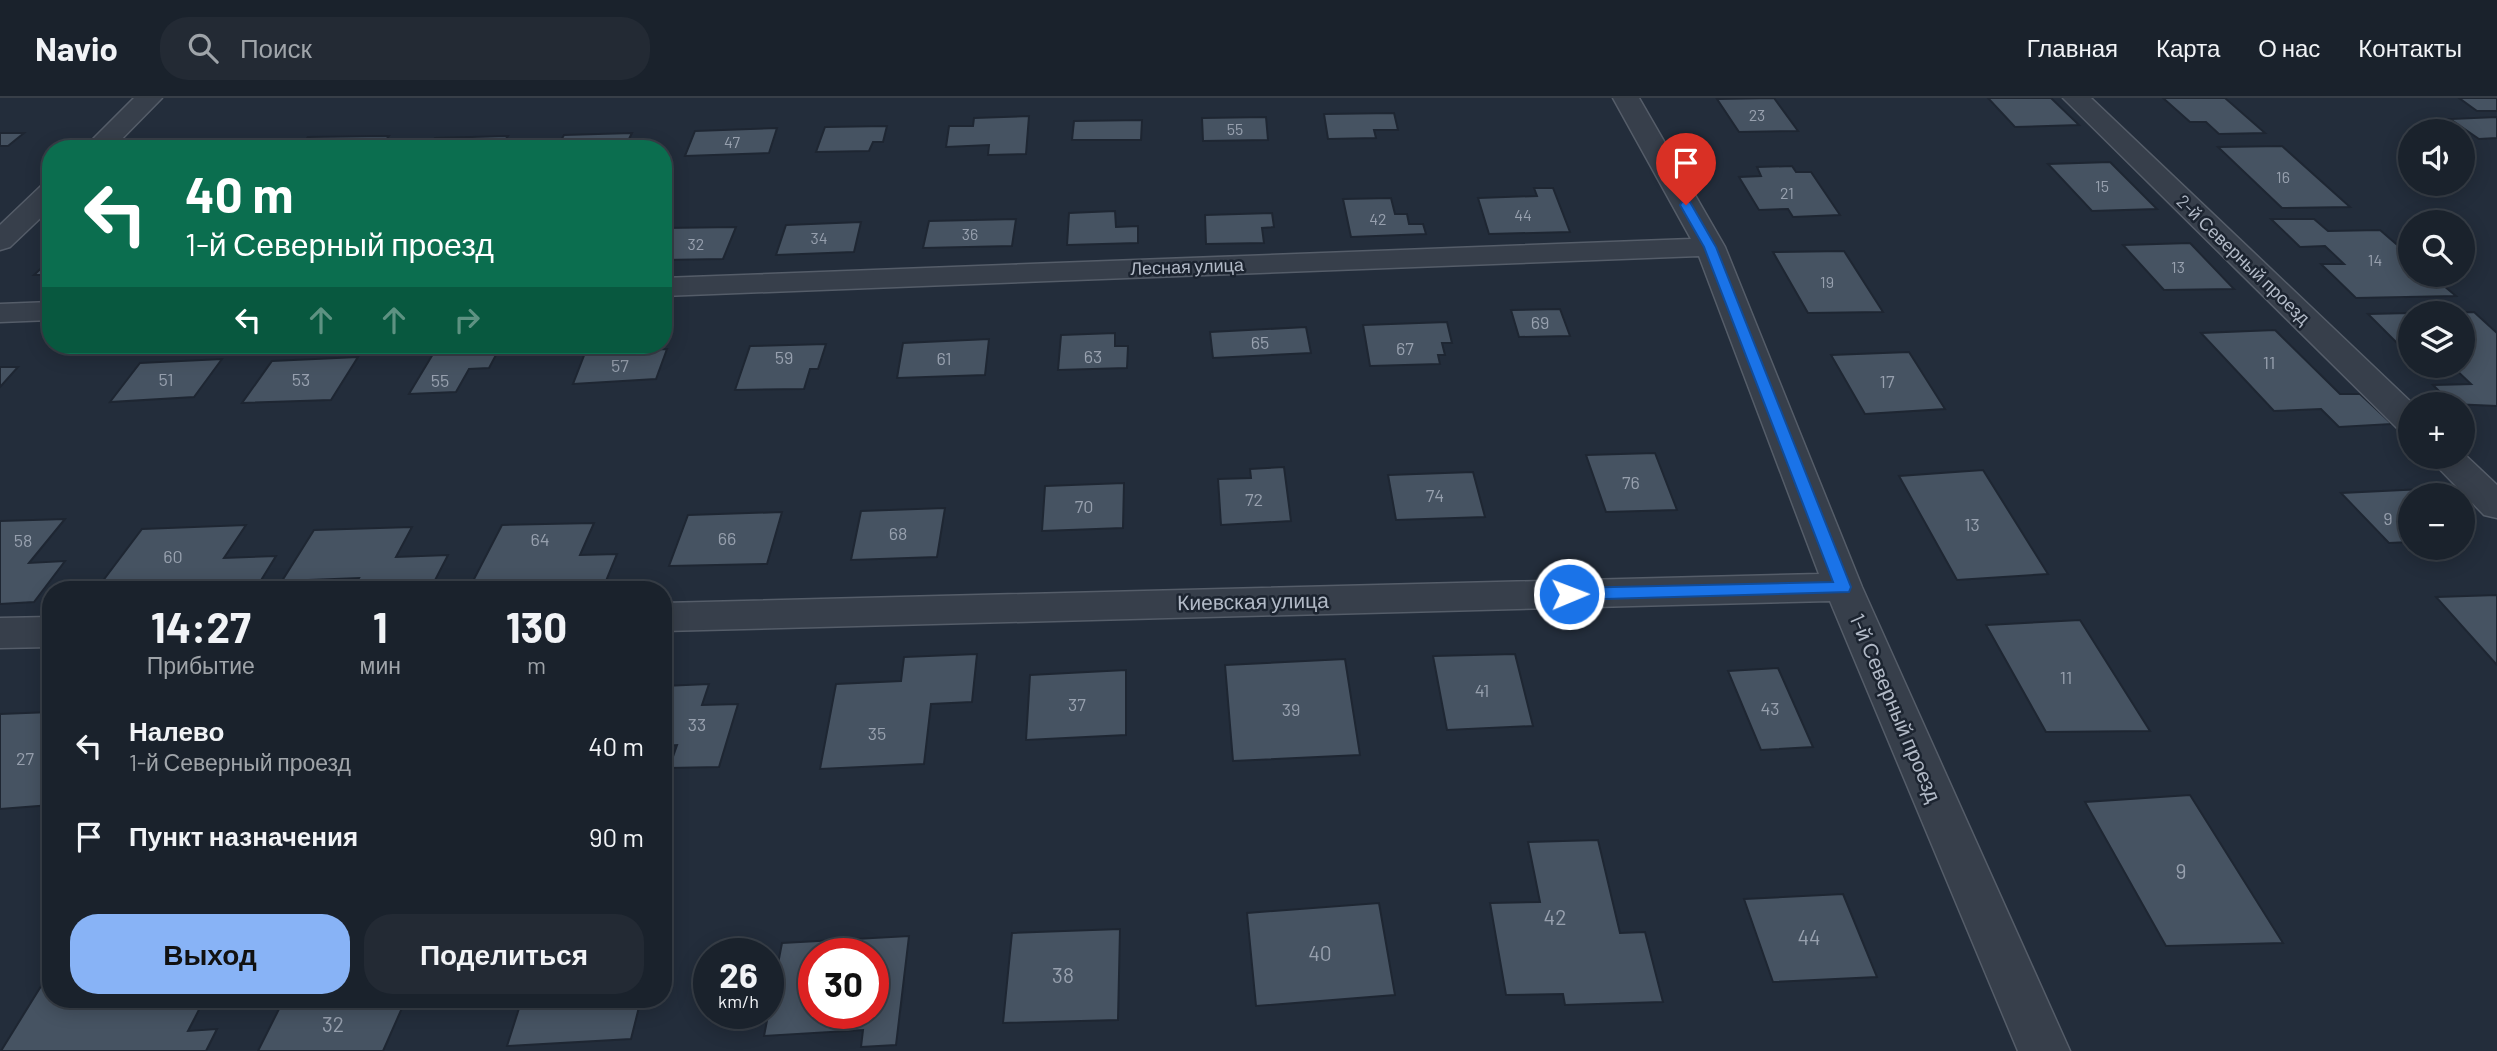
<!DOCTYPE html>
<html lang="ru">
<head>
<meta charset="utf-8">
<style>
	body { margin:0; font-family:Barlow,sans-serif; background:#232a34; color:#f1f3f6; height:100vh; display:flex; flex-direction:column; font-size:26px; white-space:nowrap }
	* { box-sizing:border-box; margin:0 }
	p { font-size:23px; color:#9fa4a9 }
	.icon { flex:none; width:38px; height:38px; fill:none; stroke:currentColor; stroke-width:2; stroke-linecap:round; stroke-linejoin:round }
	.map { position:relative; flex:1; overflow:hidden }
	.side { position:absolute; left:42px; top:483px; width:630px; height:427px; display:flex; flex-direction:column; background:#1a222c; border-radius:28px; box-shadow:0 4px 18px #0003,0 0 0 2px #383f48 }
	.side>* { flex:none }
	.top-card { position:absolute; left:42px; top:42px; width:630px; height:214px; border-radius:28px; box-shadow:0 4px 18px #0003,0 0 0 2px #383f48; background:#0b6e4f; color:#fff; overflow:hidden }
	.fabs { position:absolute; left:2398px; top:21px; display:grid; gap:14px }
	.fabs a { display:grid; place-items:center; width:77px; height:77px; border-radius:50%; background:#1a222c; box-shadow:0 4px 18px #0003,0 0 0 2px #383f48; font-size:35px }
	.speed { position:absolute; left:693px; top:840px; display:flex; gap:14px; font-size:35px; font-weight:700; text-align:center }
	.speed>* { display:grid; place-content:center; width:91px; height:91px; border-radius:50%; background:#1a222c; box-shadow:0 4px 18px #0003,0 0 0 2px #383f48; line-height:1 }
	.speed small { font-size:18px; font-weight:400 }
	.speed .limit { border:10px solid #d22; background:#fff; color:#111 }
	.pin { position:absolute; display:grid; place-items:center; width:60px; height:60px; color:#fff; margin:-72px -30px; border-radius:50% 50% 50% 0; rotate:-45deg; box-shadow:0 0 7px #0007 }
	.pin .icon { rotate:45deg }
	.me { position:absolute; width:77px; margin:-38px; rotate:89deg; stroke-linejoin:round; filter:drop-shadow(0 0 5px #0008) }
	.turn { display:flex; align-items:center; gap:24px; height:147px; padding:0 28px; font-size:32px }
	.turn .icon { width:91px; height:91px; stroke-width:2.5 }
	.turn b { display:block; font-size:49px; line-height:60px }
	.lanes { display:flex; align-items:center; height:66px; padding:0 28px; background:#0003; justify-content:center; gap:35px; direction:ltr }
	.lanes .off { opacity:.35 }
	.eta { display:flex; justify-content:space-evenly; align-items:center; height:119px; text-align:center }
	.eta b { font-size:42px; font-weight:700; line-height:49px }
	.primary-button { display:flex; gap:14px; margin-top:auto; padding:14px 28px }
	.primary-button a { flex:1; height:80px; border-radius:28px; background:#88b3f6; color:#111; font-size:28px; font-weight:700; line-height:80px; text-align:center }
	.primary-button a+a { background:#232a34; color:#f1f3f6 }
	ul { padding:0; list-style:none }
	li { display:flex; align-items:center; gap:21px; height:91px; padding:0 28px }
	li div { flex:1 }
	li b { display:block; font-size:26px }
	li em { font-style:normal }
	header { display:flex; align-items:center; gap:42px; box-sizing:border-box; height:98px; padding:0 35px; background:#1a222c; border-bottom:2px solid #383f48 }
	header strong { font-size:33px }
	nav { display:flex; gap:38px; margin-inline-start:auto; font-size:24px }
	.search { width:490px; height:63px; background:#232a34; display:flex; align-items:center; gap:18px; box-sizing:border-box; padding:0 24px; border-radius:28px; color:#9fa4a9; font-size:26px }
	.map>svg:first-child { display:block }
	.building { fill:#465362; stroke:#1e2632; stroke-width:2; fill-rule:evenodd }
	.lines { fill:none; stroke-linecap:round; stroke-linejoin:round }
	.minor-casing { stroke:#555d69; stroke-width:3 }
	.minor { fill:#373f4b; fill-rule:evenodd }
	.route { fill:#1a73e8; stroke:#114b97; stroke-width:2 }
	.labels { text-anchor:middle; stroke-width:5; stroke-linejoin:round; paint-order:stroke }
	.far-number-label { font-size:16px; fill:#97a0ae }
	.far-street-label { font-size:18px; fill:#b2bac7; stroke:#1c2430 }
	.number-label { font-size:18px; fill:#97a0ae }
	.street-label { font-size:21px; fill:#b2bac7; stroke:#1c2430 }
	.near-number-label { font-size:21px; fill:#97a0ae }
</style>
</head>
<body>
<header>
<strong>Navio</strong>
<div class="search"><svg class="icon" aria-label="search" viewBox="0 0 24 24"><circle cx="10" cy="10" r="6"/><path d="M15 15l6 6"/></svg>Поиск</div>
<nav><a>Главная</a><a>Карта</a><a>О нас</a><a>Контакты</a></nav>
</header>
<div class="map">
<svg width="2497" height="953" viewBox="0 0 2497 953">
	<rect width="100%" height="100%" fill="#232d3b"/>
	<g class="building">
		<path d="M1774 0 1798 33 1739 34 1717 1Z"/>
		<path d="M1988 0H2051L2079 27 2015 29Z"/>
		<path d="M2163 0H2225L2265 35 2219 36 2206 24H2190Z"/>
		<path d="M2459 0H2497V13H2477Z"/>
		<path d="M1394 15 1398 32H1374L1376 40 1328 41 1324 16Z"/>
		<path d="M1029 18 1026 56 988 57 989 47 946 49 949 28H973L974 20Z"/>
		<path d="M1266 19 1268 42 1203 43 1202 20Z"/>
		<path d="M2497 19V40L2479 41 2450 21Z"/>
		<path d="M1142 22 1141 42H1072L1074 23Z"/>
		<path d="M887 28 883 44H873L869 53 816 54 825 29Z"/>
		<path d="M777 30 769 55 685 58 695 33Z"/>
		<path d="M0 35H24L8 48H0Z"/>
		<path d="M632 35 624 51H556L564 37Z"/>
		<path d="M389 38 379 51H298L308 39Z"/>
		<path d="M508 38 499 51H427L435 40Z"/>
		<path d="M233 45 227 51H170L175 46Z"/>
		<path d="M2282 48 2350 109 2282 110 2218 49Z"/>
		<path d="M2110 64 2157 111 2092 113 2048 66Z"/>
		<path d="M1792 68 1796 74H1811L1840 117 1793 119 1788 111 1759 112 1739 79 1761 78 1757 69Z"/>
		<path d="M1534 90H1553L1570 134 1489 136 1478 100 1537 98Z"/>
		<path d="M1391 100 1395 116H1407L1409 126H1423L1426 136 1351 139 1343 101Z"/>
		<path d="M1115 113 1116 129 1138 128V145L1067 147 1069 115Z"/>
		<path d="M1272 115 1274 129 1262 130 1264 145 1206 146 1205 117Z"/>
		<path d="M1016 121 1012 148 923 150 929 123Z"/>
		<path d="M2271 121H2314L2328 133 2380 132 2410 158V177H2431L2456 198 2356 200 2321 166H2344L2325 148 2300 149Z"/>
		<path d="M861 124 854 154 776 157 786 127Z"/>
		<path d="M736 129 723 161 663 162V130Z"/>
		<path d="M2190 145 2234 191 2164 192 2123 147Z"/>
		<path d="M1844 153 1883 214 1808 215 1773 154Z"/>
		<path d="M51 161V177H34Z"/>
		<path d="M1560 211 1570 238 1519 239 1511 212Z"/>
		<path d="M2474 214 2497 235V308L2452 306 2433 287 2471 286 2452 268H2462V215H2410Z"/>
		<path d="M2410 215V246H2398L2368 216Z"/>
		<path d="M1447 224 1452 245H1442L1445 257H1438L1440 266 1370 268 1363 227Z"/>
		<path d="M1306 229 1311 255 1213 260 1210 234Z"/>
		<path d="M2275 232 2340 296H2360L2392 326 2339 329 2321 311 2274 313 2201 235Z"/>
		<path d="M1115 235V248H1128L1127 270 1058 272 1061 237Z"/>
		<path d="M989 241 985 277 897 280 903 245Z"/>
		<path d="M826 246 818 271H810L804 291 735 292 750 248Z"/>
		<path d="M667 251 656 281 573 286 585 255Z"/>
		<path d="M1909 254 1945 311 1865 316 1831 257Z"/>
		<path d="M497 255 489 270 469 271 456 294 409 296 433 256Z"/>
		<path d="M358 259 331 302 242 305 272 263Z"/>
		<path d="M222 261 194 299 110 304 140 265Z"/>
		<path d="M0 269H18L0 289Z"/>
		<path d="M1655 355 1677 412 1606 414 1586 357Z"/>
		<path d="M1284 369 1291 423 1221 427 1218 381 1251 380 1250 371Z"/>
		<path d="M1983 372 2048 476 1957 482 1899 378Z"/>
		<path d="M1473 374 1485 419 1396 422 1388 377Z"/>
		<path d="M1124 385 1123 430 1042 433 1045 388Z"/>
		<path d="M2424 391 2431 397H2410V444L2389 445 2341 395Z"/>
		<path d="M945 410 937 459 851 462 861 413Z"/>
		<path d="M782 414 767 466 669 468 688 417Z"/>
		<path d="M65 421 29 465 65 463 34 504 0 506V423Z"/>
		<path d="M594 425 580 457 617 456 606 483 472 485 502 427Z"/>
		<path d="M246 427 224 460 276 458 255 492H96L142 431Z"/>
		<path d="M412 429 396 459 448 457 431 490 352 492 359 480 282 483 314 432Z"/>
		<path d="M2497 497V567L2436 499Z"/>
		<path d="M2080 522 2150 633 2046 634 1986 527Z"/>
		<path d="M977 556 972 604 931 606 924 666 820 671 836 586 901 583 904 559Z"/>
		<path d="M1515 556 1533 628 1447 632 1433 558Z"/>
		<path d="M1345 561 1360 657 1233 663 1225 567Z"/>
		<path d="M1778 570 1813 649 1761 652 1728 573Z"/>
		<path d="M1126 572V637L1026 642 1030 577Z"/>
		<path d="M709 586 702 607 738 606 719 669 669 670 677 647 663 648V588Z"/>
		<path d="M51 614V707L0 711V616Z"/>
		<path d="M2190 697 2283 845 2166 848 2085 704Z"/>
		<path d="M1598 742 1620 835 1645 834 1663 904 1565 907 1563 896 1506 897 1490 805 1540 804 1528 744Z"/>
		<path d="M1843 796 1877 879 1773 884 1744 801Z"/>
		<path d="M1379 805 1395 897 1256 908 1247 815Z"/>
		<path d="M1120 831 1118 922 1003 925 1012 835Z"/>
		<path d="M909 838 896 947 861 949 863 932 764 938 782 845ZM814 856H873V915H814Z"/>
		<path d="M51 884V901H128L126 905 204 902 188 933 217 931 206 953H1L43 885Z"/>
		<path d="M284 901H406L383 953H258Z"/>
		<path d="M522 901H641L631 941 507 948Z"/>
	</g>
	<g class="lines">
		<defs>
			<g id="minor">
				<path d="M134 0H162L112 51H83Z"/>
				<path d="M1613 0H1639L1725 149 1862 489 2070 953H2018L1830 503 663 533V505L1819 476 1699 158 663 198V180L1691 141Z"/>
				<path d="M2063 0H2091L2413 306H2410V334L2398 331Z"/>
				<path d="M51 86V110L10 149 0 152V127L41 88Z"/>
				<path d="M51 204V222L0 224V206Z"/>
				<path d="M2462 354 2497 387V420L2484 417 2428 359H2462Z"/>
				<path d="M51 519V549L0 550V520Z"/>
			</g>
		</defs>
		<use href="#minor" class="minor-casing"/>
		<use href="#minor" class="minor"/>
	</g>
	<path class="route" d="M1682 104H1690L1716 149 1851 489 1849 494 1569 502 1561 496 1569 490 1833 484 1704 149 1680 107Z"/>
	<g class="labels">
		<g class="far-number-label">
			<text x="1757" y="23">23</text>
			<text x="1235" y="37">55</text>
			<text x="732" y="50">47</text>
			<text x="2283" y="85">16</text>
			<text x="2102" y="94">15</text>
			<text x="1787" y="101">21</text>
			<text x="1523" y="123">44</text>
			<text x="1378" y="127">42</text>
			<text x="970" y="142">36</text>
			<text x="819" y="146">34</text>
			<text x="696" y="152">32</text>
			<text x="2375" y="168">14</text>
			<text x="2178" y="175">13</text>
			<text x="1827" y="190">19</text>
		</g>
		<g class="far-street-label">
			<text transform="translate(2243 162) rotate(44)" y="6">2-й Северный проезд</text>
			<text transform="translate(1187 169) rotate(-2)" y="6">Лесная улица</text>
		</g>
		<g class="number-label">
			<text x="1540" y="231">69</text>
			<text x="1260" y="251">65</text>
			<text x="1405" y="257">67</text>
			<text x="1093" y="265">63</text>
			<text x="784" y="266">59</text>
			<text x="944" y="267">61</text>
			<text x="2269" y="271">11</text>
			<text x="620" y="274">57</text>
			<text x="166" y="288">51</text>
			<text x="301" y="288">53</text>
			<text x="440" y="289">55</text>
			<text x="1887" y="290">17</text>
			<text x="1631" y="391">76</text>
			<text x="1435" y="404">74</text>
			<text x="1254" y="408">72</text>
			<text x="1084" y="415">70</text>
			<text x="2388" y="427">9</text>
			<text x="1972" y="433">13</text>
			<text x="898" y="442">68</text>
			<text x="727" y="447">66</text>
			<text x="540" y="448">64</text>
			<text x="23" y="449">58</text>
			<text x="173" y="465">60</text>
			<text x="2066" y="586">11</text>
			<text x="1482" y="599">41</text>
			<text x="1077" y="613">37</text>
			<text x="1770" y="617">43</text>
			<text x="1291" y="618">39</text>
			<text x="697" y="633">33</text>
			<text x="877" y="642">35</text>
			<text x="25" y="667">27</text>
		</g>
		<g class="street-label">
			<text transform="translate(1253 504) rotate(-1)" y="7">Киевская улица</text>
			<text transform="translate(1895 610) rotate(67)" y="7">1-й Северный проезд</text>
		</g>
		<g class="near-number-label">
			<text x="2181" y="781">9</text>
			<text x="1555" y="827">42</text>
			<text x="1809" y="847">44</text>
			<text x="1320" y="863">40</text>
			<text x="1063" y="885">38</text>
			<text x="333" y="934">32</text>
		</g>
	</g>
</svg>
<div class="fabs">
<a><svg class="icon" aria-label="sound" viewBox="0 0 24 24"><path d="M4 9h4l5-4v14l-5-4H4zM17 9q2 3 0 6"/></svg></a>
<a><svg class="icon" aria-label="search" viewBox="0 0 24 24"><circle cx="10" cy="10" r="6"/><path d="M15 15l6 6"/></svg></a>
<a><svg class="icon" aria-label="layers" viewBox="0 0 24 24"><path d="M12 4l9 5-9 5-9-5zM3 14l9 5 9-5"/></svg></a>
<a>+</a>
<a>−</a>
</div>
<div class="speed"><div>26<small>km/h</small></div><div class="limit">30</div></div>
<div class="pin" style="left:1686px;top:107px;background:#d93025"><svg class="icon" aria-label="arrive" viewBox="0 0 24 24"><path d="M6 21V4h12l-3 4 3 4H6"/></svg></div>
<svg class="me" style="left:1569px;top:496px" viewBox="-20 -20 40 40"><circle r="17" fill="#1a73e8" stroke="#fff" stroke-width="3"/><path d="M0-11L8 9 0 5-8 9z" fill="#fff"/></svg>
<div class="top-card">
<div class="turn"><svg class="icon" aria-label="left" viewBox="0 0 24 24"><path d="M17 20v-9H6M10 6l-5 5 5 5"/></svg><div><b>40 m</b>1-й Северный проезд</div></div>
<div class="lanes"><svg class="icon" aria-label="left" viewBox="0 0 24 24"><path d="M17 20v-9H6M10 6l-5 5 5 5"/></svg><svg class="icon off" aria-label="ahead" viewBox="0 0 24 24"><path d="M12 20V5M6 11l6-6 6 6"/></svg><svg class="icon off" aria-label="ahead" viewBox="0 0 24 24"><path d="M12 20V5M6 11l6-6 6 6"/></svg><svg class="icon off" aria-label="right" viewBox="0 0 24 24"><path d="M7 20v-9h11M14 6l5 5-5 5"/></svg></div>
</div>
<section class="side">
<div class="eta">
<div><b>14:27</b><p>Прибытие</p></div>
<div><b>1</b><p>мин</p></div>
<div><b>130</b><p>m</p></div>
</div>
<ul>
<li><svg class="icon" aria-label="left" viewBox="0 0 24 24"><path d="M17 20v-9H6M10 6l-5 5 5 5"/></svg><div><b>Налево</b><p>1-й Северный проезд</p></div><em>40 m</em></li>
<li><svg class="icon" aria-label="arrive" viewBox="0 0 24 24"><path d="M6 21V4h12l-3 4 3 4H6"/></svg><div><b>Пункт назначения</b></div><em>90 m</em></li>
</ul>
<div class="primary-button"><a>Выход</a><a>Поделиться</a></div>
</section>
</div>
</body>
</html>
